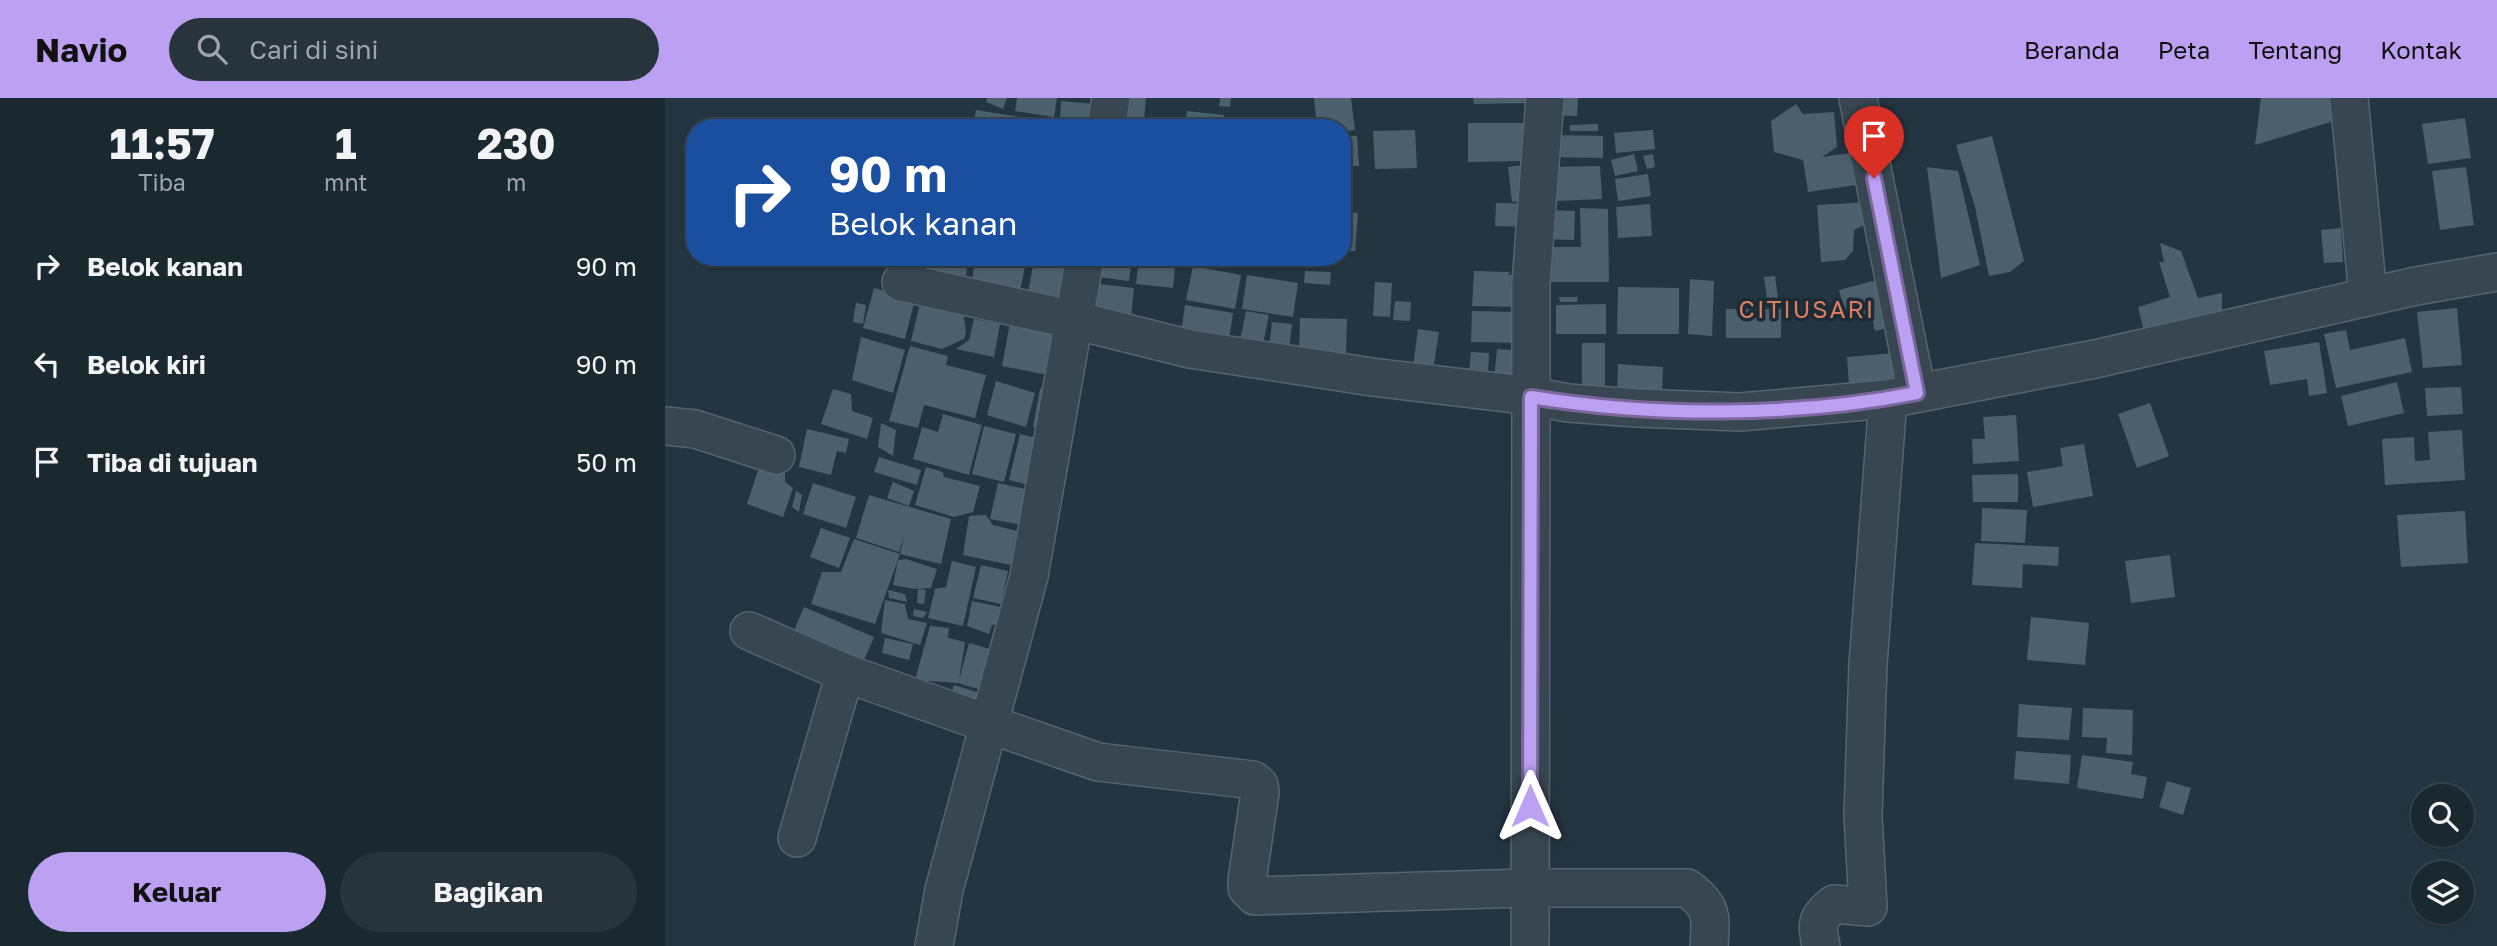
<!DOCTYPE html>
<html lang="id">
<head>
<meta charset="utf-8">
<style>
	body { margin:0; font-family:"Golos Text",sans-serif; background:#27343c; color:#f1f3f6; height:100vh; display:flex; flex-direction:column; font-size:26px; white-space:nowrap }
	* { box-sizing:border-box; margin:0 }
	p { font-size:23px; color:#9fa6ab }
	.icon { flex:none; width:38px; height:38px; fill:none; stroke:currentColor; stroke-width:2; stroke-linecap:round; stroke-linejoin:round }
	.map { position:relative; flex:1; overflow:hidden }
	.panel { display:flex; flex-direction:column; background:#1a2830; width:665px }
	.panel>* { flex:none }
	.guide { position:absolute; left:21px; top:21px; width:665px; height:147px; border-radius:28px; box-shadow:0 2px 5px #0004,0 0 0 2px #38444c; background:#1a4fa0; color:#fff; overflow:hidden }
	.controls { position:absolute; left:1746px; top:686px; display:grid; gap:14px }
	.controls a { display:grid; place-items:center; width:63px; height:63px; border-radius:50%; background:#1a2830; box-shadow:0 2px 5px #0004,0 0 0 2px #38444c; font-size:35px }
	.pin { position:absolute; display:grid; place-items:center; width:60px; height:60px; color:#fff; margin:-72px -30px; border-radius:50% 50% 50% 0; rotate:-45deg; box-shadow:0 0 7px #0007 }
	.pin .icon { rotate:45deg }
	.me { position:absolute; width:77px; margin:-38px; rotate:0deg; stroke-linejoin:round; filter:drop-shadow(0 0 5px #0008) }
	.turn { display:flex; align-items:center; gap:24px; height:147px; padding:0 28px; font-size:32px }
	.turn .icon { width:91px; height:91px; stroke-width:2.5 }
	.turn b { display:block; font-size:49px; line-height:60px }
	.eta { display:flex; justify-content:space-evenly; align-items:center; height:119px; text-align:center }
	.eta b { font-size:42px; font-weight:700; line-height:49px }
	.button { display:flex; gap:14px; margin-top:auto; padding:14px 28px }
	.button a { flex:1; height:80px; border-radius:42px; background:#bca0f2; color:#111; font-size:28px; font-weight:700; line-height:80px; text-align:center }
	.button a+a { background:#27343c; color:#f1f3f6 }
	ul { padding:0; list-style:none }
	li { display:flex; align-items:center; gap:21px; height:98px; padding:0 28px }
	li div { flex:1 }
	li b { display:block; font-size:26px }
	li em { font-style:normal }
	header { display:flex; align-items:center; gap:42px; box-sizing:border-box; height:98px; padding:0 35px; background:#bca0f2; color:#111 }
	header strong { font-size:33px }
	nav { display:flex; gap:38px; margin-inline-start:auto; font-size:24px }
	.search { width:490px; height:63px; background:#27343c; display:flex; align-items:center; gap:18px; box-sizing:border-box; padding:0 24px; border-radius:38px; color:#9fa6ab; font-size:26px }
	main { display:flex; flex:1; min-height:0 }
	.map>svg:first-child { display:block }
	.building { fill:#4c5f6c }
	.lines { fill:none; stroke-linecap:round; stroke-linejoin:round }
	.minor-casing { stroke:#55646e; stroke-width:40 }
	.minor { stroke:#374650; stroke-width:37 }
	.route-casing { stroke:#7a689d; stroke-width:18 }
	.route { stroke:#bca0f2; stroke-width:12 }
	.labels { text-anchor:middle; stroke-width:7; stroke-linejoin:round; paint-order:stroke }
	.quarter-label { font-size:24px; letter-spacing:2px; fill:#dc7d5d; stroke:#1c2b35 }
</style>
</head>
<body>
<header>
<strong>Navio</strong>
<div class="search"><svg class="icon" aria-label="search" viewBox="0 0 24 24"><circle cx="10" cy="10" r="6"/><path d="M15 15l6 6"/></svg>Cari di sini</div>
<nav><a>Beranda</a><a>Peta</a><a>Tentang</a><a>Kontak</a></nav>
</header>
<main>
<section class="panel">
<div class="eta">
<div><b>11:57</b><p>Tiba</p></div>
<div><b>1</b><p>mnt</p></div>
<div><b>230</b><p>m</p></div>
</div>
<ul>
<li><svg class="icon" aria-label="right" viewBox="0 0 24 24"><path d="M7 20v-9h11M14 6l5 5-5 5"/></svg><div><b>Belok kanan</b></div><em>90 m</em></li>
<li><svg class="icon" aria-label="left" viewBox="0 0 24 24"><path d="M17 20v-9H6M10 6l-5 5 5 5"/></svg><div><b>Belok kiri</b></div><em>90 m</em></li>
<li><svg class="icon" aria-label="arrive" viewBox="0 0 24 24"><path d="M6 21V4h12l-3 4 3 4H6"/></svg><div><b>Tiba di tujuan</b></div><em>50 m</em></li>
</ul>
<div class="button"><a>Keluar</a><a>Bagikan</a></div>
</section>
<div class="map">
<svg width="1832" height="848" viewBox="0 0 1832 848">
	<rect width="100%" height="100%" fill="#233540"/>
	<g class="building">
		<path d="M322 0H342L338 11 321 4Z"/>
		<path d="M352 0H392L389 19 350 13Z"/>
		<path d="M455 0H481L479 21 454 19Z"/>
		<path d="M555 0H566L565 9 554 8Z"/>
		<path d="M649 0H686L690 32 677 34V30H652Z"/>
		<path d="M808 0H860V5L809 6Z"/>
		<path d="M880 0H913L912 18 879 17Z"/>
		<path d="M1596 0H1668L1669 23 1590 47Z"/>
		<path d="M396 3 440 7 438 28 395 24Z"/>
		<path d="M1131 6 1138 16 1169 14 1172 49 1157 59 1193 54 1198 86 1143 94 1138 62 1109 54 1106 23Z"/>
		<path d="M311 12 354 19 352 30H308Z"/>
		<path d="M522 13 559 17 558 30H520Z"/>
		<path d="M563 19 597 21V30H563Z"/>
		<path d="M1800 20 1806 60 1763 66 1757 26Z"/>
		<path d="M360 21 381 25 380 30H358Z"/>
		<rect x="600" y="22" width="11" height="8"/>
		<path d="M803 25H865V63L803 64Z"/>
		<path d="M933 26V33H905V27Z"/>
		<path d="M750 32 752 70 710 71 708 33Z"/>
		<path d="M988 32 990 51 951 55 949 35Z"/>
		<path d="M887 37 938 38V60L886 59Z"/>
		<path d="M677 38H692L694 68H677Z"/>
		<path d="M1327 38 1359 163 1345 174 1324 178 1310 109 1291 47Z"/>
		<path d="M969 56 973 73 950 78 946 62Z"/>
		<path d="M988 56 990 69 982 71 978 58Z"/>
		<path d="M867 66 872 101 847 104 843 69Z"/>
		<path d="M935 68 937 101 891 103 889 69Z"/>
		<path d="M1262 69 1293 73 1315 167 1276 180Z"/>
		<path d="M1801 69 1809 127 1775 132 1767 73Z"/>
		<path d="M983 76 986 98 953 103 950 81Z"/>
		<path d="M1203 104 1205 124 1189 132 1188 153 1180 162 1156 164 1152 107Z"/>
		<path d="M831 105 867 106 866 129 830 128Z"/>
		<path d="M985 106 987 138 953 140 951 109Z"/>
		<path d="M915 110 943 111 944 184H884V149H916Z"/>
		<path d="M879 112 910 113 909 142 878 141Z"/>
		<path d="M677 114 693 115 690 153H677Z"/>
		<path d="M1676 130 1678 164 1659 165 1656 132Z"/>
		<path d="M1495 145 1516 153 1533 200 1557 195V221L1480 237 1473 209 1505 199 1494 164H1499Z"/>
		<path d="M229 159H242L238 180 226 178Z"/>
		<path d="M245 159H282L303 163 299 193 241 184Z"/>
		<path d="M311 159H362L353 203 305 193Z"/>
		<path d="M427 159H467L464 183 425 178Z"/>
		<path d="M474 159H511L508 190 471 186Z"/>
		<path d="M369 162 412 169 406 203 363 195Z"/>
		<path d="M528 168 576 177 570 211 521 202Z"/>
		<path d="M640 173 666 174 665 187 639 185Z"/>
		<path d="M809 173 845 174 843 177H856L855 209 807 208Z"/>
		<path d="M582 177 633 185 628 219 577 211Z"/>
		<path d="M1110 178 1114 206 1103 208 1099 179Z"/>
		<path d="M1223 179 1234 227 1210 233 1207 219 1180 216 1174 192Z"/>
		<path d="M1025 181 1049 183 1047 238 1023 236Z"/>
		<path d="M710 184 727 185 725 219 708 218Z"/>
		<path d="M425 185 469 190 466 220 422 215Z"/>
		<path d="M953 189 1014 190V236H952Z"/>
		<path d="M209 190 250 201 240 241 198 230Z"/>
		<path d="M894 199H913L912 204H895Z"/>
		<path d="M256 201 298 212 301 234 299 241 277 251 246 243Z"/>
		<path d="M730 203 746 204 745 223 728 222Z"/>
		<path d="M191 205 201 207 198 226 188 224Z"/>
		<path d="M941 206V236H891V207Z"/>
		<path d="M520 207 568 215 563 249 515 241Z"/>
		<path d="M1792 210 1797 267 1758 270 1752 214Z"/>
		<rect x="1061" y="211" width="55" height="29"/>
		<path d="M581 213 604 217 596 257 573 252Z"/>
		<path d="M807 213 855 214V245L806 244Z"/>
		<path d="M347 214 404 224 383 277 337 268Z"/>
		<path d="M635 220 682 221 681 255 634 254Z"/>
		<path d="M309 221 335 226 329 259 291 251 304 242Z"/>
		<path d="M607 224 627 226 623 261 603 259Z"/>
		<path d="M753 231 774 234 768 272 748 269Z"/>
		<path d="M1681 232 1685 252 1740 240 1747 274 1671 290 1659 236Z"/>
		<path d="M196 239 240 252 228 295 187 282Z"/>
		<path d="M1654 244 1662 295 1644 298 1642 281 1605 287 1599 253Z"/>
		<rect x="917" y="245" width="23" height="49"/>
		<path d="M245 248 283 258 281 267 321 277 310 320 259 307 253 330 224 323Z"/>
		<path d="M832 251 862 253 860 283 829 281Z"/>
		<path d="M806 254 824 255 823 277 804 275Z"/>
		<path d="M1231 255 1233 283 1184 287 1182 259Z"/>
		<path d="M953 266 998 269 997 298 952 295Z"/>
		<path d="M395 278 384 332 368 329 375 291Z"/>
		<path d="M331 283 370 295 361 329 322 317Z"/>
		<path d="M1732 284 1739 315 1683 328 1676 298Z"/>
		<path d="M1796 289 1798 316 1762 318 1760 290Z"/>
		<path d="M168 291 186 296 187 313 208 320 202 341 156 326Z"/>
		<path d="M1485 305 1504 358 1472 370 1453 316Z"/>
		<path d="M278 316 317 327 304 377 248 361 257 329 273 334Z"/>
		<path d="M1351 317 1354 363 1308 366 1307 341H1320L1318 319Z"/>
		<path d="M216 325 231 332 228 358 213 349Z"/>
		<path d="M319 328 351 336 339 384 307 376Z"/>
		<path d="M142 331 184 341 181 355 172 353 166 377 134 369Z"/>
		<path d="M1797 332 1800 382 1720 387 1717 341 1749 339 1750 363 1765 362 1763 334Z"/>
		<path d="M355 336 385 343 374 390 344 382Z"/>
		<path d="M1419 346 1428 398 1368 409 1362 374 1398 368 1395 350Z"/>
		<path d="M214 359 256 372 252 387 209 374Z"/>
		<path d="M96 363 120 371V384L128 390 118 419 82 406Z"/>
		<path d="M261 369 278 374 279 379 315 388 308 414 289 419 250 407Z"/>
		<path d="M1353 376V404H1308L1307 377Z"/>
		<path d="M228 384 249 393 244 408 222 400Z"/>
		<path d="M148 385 191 399 181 430 138 416Z"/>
		<path d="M333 385 374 394 367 429 325 421Z"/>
		<path d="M131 393 137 397 134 414 127 409Z"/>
		<path d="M204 397 286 421 276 466 235 456 239 438 234 454 191 440Z"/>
		<path d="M1317 410 1362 412 1360 445 1316 443Z"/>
		<path d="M1800 413 1803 465 1736 469 1732 417Z"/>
		<path d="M321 417 328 427 368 437 360 470 298 457 304 418Z"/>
		<path d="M156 430 185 440 174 470 145 459Z"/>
		<path d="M189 441 235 456 210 526 146 506 157 474H176Z"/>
		<path d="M1310 445 1394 449 1393 468 1358 466 1357 490 1307 487Z"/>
		<path d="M1505 457 1510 499 1466 505 1460 463Z"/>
		<path d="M241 461 272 471 266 490 249 491 228 487 233 462Z"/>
		<path d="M287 463 311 469 298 528 263 520 270 491 281 489Z"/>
		<path d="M316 467 343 473 336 506 308 500Z"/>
		<path d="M253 491 261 492 259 506 252 505Z"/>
		<path d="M223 492 240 496 242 504 224 500Z"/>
		<path d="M220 502 240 506 243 521 262 525 255 547 216 535Z"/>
		<path d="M307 503 336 509 333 526 327 527 324 536 302 528Z"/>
		<path d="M139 509 209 539 196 569 126 540Z"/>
		<path d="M249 511 262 514 258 520 248 518Z"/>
		<path d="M1366 519 1424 525 1420 567 1362 562Z"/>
		<path d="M265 528 284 530 283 540 300 544 294 582 304 545 331 553 320 593 293 585 250 582Z"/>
		<path d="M220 540 248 546 244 562 217 555Z"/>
		<path d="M289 587 321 597 314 618 282 608Z"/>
		<path d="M1354 606 1407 610 1404 642 1352 639Z"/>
		<path d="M1418 610 1468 612 1467 657 1441 655 1442 640 1417 639Z"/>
		<path d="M1351 653 1406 657 1404 686 1349 681Z"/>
		<path d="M1417 657 1468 664 1466 676 1482 679 1478 701 1412 690Z"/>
		<path d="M1502 683 1526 690 1518 717 1494 709Z"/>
	</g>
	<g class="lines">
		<defs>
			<g id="minor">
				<path d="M1193 0 1252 295"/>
				<path d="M1684 0 1703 198"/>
				<path d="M441 30 446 0"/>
				<path d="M420 159 364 478 324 626 433 664 588 682 594 687 595 694 582 783V790L590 798 865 790H1022C1048 809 1046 818 1044 848"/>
				<path d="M236 184 409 222 525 251 707 279 866 298V186L880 0"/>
				<path d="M0 328 30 331 111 357"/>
				<path d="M84 533 180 575 324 626 279 792 269 848"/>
				<path d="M132 740 180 575"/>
				<path d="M865 848 866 298 903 305 972 310 1075 314 1223 301 1430 261 1751 188 1832 174"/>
				<path d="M1156 848C1152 825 1150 822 1169 806L1203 809 1198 717 1203 566 1223 301"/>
			</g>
		</defs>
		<use href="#minor" class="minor-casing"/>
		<use href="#minor" class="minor"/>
	</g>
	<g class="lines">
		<defs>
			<path id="route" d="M865 708 866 299C988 319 1130 319 1252 295L1209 80"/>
		</defs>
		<use href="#route" class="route-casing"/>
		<use href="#route" class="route"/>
	</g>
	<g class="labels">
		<g class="quarter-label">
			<text x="1142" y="220">CITIUSARI</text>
		</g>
	</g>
</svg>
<div class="controls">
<a><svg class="icon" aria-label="search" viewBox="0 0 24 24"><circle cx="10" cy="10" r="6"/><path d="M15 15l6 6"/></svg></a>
<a><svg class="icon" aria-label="layers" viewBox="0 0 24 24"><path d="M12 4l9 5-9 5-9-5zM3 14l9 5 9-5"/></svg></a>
</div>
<div class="pin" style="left:1209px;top:80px;background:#d93025"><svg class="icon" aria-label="arrive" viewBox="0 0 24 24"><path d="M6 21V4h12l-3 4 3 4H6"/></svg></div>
<svg class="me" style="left:865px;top:708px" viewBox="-20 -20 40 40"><path d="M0-17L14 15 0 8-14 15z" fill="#bca0f2" stroke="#fff" stroke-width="4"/></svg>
<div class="guide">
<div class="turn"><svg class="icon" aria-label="right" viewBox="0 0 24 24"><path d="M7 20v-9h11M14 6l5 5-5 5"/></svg><div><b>90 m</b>Belok kanan</div></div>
</div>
</div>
</main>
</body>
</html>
